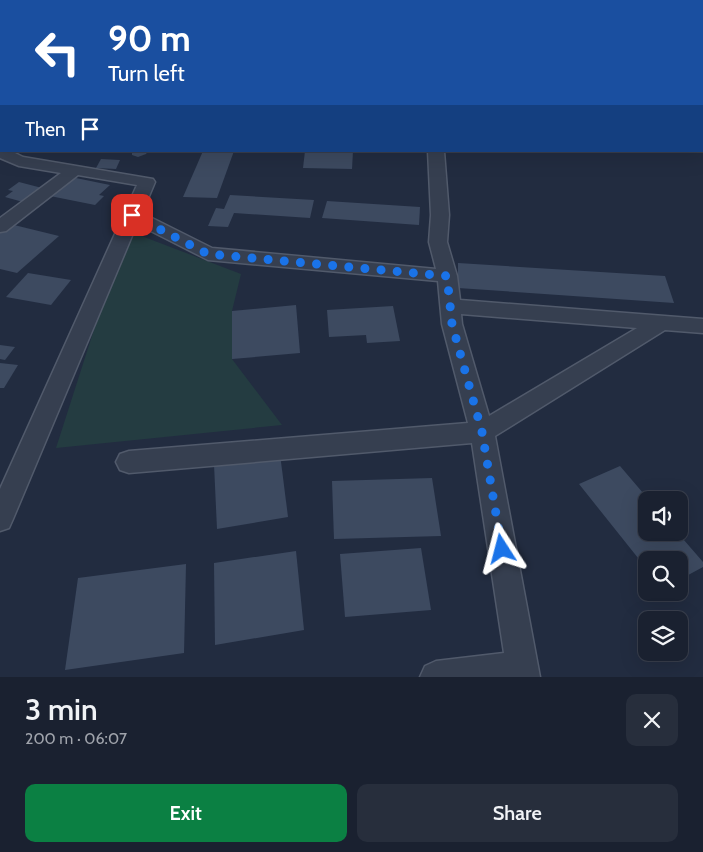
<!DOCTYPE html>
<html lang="en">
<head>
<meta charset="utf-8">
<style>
	body { margin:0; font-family:Cabin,sans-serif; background:#272e3c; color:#f1f3f6; height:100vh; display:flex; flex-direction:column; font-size:19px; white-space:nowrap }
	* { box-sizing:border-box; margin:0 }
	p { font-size:16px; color:#9fa3ab }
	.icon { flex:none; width:28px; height:28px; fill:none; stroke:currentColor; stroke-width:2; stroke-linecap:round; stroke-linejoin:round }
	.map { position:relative; height:677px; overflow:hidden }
	.sheet { display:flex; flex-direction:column; background:#1a2130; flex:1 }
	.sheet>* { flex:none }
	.hud { position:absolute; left:0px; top:0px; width:704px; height:152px; box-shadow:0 5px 20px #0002,0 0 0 1px #383e4c; background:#1a4fa0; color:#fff; overflow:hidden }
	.fabs { position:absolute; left:638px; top:491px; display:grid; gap:10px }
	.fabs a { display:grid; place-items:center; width:50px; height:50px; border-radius:10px; background:#1a2130; box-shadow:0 5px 20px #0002,0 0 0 1px #383e4c; font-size:25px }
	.pin { position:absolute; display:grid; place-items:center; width:42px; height:42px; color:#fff; margin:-21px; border-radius:10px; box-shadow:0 2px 8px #0006 }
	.me { position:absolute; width:55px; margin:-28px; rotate:351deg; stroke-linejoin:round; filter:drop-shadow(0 0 4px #0008) }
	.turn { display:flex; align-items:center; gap:18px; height:105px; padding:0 25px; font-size:22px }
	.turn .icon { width:65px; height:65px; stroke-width:2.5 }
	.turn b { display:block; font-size:35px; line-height:42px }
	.then { display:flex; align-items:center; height:48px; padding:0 25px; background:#0003; gap:10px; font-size:19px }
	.round { display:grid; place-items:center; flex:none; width:52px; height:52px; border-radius:10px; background:#272e3c }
	.summary { display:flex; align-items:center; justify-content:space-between; height:85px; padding:0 25px }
	h1 { font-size:30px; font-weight:600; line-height:38px }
	.action { display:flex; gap:10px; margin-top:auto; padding:10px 25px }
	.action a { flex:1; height:58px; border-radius:10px; background:#0b8043; color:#fff; font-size:20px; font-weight:600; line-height:58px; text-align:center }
	.action a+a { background:#272e3c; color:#f1f3f6 }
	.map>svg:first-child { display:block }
	.green { fill:#243c41 }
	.building { fill:#3d4a60 }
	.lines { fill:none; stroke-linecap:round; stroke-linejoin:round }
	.street-casing { stroke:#515a6b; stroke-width:3 }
	.street { fill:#363f50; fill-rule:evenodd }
	.route { stroke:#1a73e8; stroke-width:9; stroke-dasharray:0 16.2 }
</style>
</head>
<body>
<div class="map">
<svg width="703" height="677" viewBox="0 0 703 677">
	<rect width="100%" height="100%" fill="#222c40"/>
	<path class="green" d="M126 230 241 274 232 311V359L282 425 56 448Z"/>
	<g class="building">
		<path d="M132 151H148L146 154 138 157 132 155Z"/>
		<path d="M203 151H234L217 198 183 197Z"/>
		<path d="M305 151H353L352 169 303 168Z"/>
		<path d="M101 159 120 160 116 169 96 168Z"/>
		<path d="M71 177 110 185 99 195 104 196 95 205 50 196Z"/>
		<path d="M19 182 42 188 23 202 5 197 13 191 8 190Z"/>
		<path d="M230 195 314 200 310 218 234 213 228 227 208 226 216 208 224 209Z"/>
		<path d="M327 201 420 207 419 225 322 218Z"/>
		<path d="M10 224 59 236 17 273 0 269V232Z"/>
		<path d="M458 263 665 276 674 303 458 288Z"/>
		<path d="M28 273 71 280 51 305 6 297Z"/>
		<path d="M296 305 300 353 232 359V311Z"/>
		<path d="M393 306 400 341 367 343 366 335 329 337 327 310Z"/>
		<path d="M0 345 15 347 5 360 0 359Z"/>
		<path d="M0 363 18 365 4 388H0Z"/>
		<path d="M280 454 288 517 217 529 214 464Z"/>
		<path d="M620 466 649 500H646V532H677L703 562V567L679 580V560H646V568L579 484Z"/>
		<path d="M432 478 441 536 334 539 332 481Z"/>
		<path d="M421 548 431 610 345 617 340 554Z"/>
		<path d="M296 551 304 630 215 645 214 563Z"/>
		<path d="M186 564 184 653 65 670 78 578Z"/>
	</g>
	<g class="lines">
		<defs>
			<g id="street">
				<rect x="400" y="0" width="10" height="1"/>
				<rect x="442" y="0" width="10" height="1"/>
				<rect x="702" y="23" width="1" height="7"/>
				<path d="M702 50 703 51V59H702Z"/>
				<rect x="702" y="73" width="1" height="8"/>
				<path d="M0 147 1 151H11L23 157 153 179 155 182 142 213 212 248 436 269 429 242 431 215 428 151H444L449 215 447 242 457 276 460 300 703 319V333L665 330 495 436 540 677H420L425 666 436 661 504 653 472 443 129 473 120 470 116 462 120 454 129 451 468 423 442 324 438 281 208 260 137 224 13 519 9 528 0 531V489L137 185 78 175 6 231 0 232V218L61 173 19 166 0 158ZM461 314 637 328 489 416 462 324Z"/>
			</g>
		</defs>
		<use href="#street" class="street-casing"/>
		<use href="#street" class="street"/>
	</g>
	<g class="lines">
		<path class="route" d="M132 215 208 254 447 276 452 324 482 432 502 549"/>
	</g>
</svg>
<div class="fabs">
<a><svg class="icon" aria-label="sound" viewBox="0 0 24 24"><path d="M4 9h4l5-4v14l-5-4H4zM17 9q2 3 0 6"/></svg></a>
<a><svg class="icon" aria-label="search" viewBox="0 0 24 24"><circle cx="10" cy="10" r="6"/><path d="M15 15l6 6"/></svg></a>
<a><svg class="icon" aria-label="layers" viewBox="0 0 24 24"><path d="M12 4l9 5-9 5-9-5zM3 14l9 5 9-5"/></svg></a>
</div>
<div class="pin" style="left:132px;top:215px;background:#d93025"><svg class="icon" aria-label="arrive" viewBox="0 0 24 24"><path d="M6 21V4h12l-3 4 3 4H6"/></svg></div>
<svg class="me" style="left:502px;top:549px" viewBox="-20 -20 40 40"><path d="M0-17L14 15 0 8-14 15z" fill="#1a73e8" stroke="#fff" stroke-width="4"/></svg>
<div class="hud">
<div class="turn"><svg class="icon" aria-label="left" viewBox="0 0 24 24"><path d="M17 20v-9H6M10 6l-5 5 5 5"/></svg><div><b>90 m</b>Turn left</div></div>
<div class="then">Then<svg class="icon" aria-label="arrive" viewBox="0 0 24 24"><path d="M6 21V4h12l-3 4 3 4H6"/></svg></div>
</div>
</div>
<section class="sheet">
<div class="summary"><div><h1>3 min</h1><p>200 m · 06:07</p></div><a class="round"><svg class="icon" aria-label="close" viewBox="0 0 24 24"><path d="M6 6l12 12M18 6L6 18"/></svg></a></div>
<div class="action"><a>Exit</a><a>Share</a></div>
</section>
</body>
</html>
